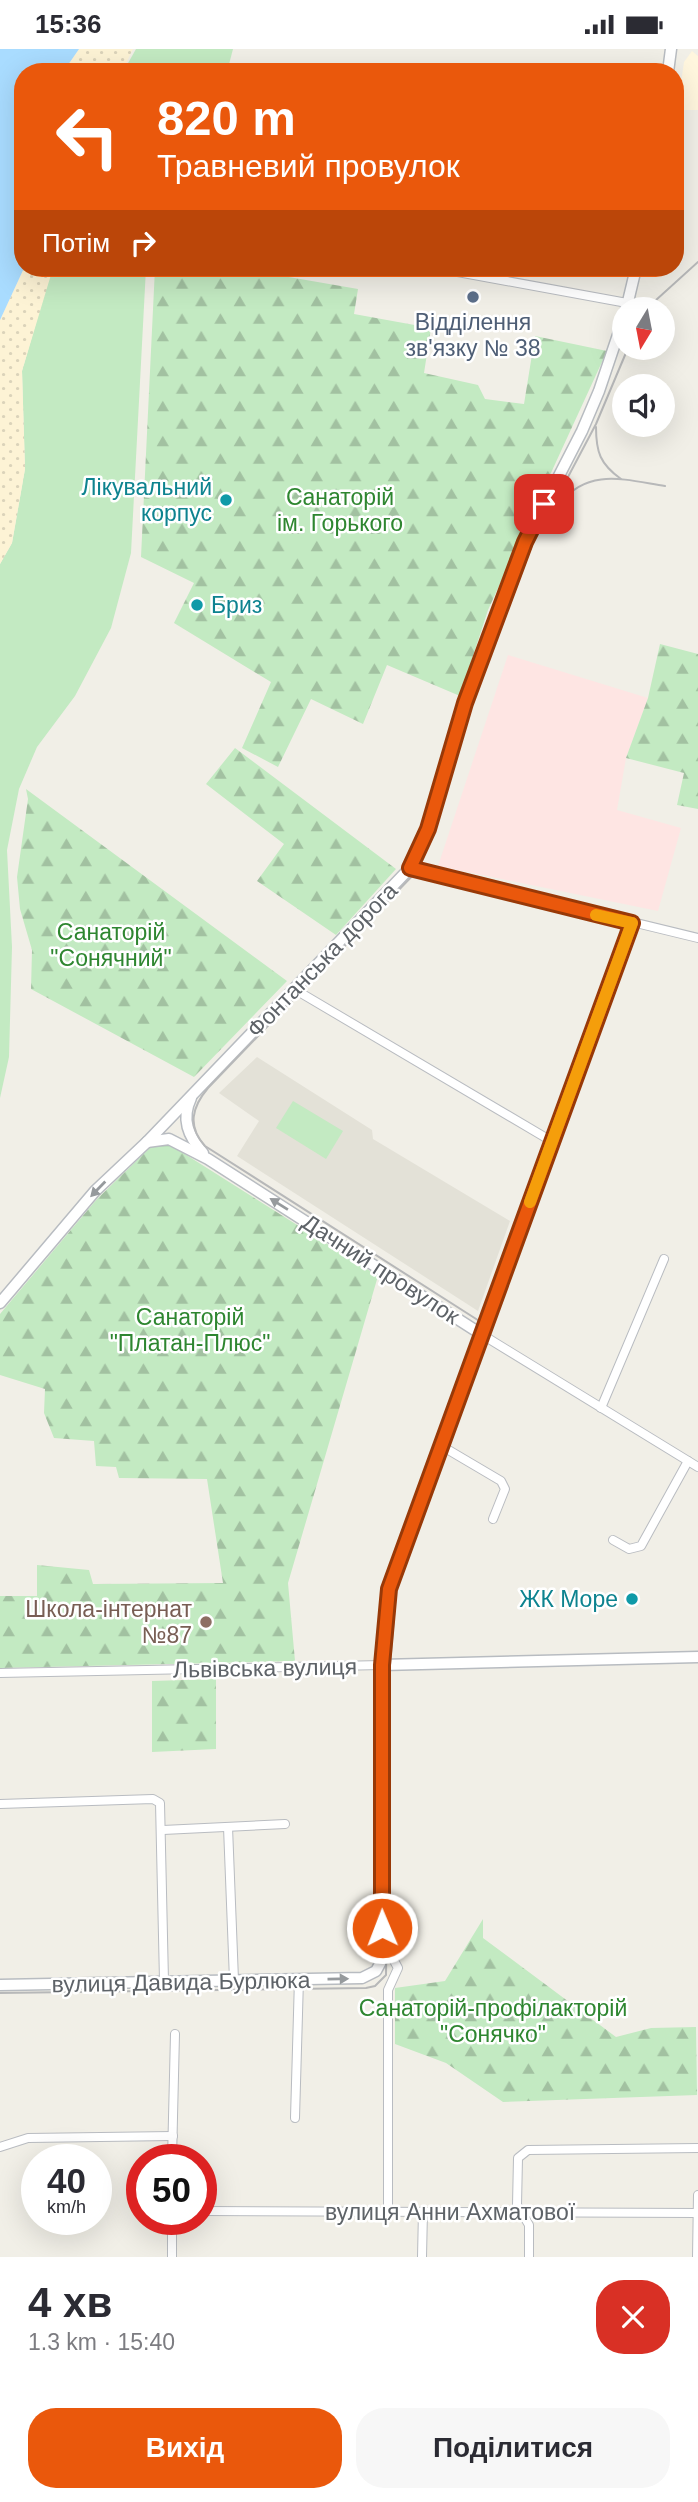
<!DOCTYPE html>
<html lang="uk">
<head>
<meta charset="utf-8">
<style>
	body { margin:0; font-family:Arial,sans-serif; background:#f7f7f7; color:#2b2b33; height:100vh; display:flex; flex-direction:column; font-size:26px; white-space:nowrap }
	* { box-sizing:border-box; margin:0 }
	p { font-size:23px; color:#7c7c81 }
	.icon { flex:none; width:38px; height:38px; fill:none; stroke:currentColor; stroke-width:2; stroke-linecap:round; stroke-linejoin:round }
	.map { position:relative; height:2208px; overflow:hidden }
	.sheet { display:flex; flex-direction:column; background:#fff; flex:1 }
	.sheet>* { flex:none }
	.hud { position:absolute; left:14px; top:14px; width:670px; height:214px; border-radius:28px; box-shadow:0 7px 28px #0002; background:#ea580c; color:#fff; overflow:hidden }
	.needle { width:46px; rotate:190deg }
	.fabs { position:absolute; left:612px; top:248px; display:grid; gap:14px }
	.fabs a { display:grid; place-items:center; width:63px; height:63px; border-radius:50%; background:#fff; box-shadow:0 7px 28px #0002; font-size:35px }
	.speed { position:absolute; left:21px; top:2095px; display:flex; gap:14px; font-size:35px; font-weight:700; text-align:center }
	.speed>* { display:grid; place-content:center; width:91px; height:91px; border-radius:50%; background:#fff; box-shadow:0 7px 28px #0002; line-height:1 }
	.speed small { font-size:18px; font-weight:400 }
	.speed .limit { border:10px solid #d22; background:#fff; color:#111 }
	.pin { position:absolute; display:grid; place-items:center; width:60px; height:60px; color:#fff; margin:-30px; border-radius:14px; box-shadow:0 4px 10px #0006 }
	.me { position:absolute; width:77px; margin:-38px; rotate:359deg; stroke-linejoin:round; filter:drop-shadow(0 0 5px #0008) }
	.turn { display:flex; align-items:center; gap:24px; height:147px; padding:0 28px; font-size:32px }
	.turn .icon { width:91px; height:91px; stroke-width:2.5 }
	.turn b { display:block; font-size:49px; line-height:60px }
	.then { display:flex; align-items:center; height:66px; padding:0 28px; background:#0003; gap:14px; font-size:26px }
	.round { display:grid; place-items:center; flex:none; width:74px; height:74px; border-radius:28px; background:#f7f7f7 }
	.headline { display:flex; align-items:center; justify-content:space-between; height:119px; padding:0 28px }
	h1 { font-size:42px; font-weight:600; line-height:52px }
	.action { display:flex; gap:14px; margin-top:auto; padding:14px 28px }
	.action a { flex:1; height:80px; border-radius:28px; background:#ea580c; color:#fff; font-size:28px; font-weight:600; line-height:80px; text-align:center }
	.action a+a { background:#f7f7f7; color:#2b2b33 }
	.status { display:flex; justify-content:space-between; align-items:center; height:49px; padding:0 35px; background:#fff; direction:ltr }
	.status svg { height:19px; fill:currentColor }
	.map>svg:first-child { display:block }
	.commercial { fill:#fff6de }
	.education { fill:#e3e1d7 }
	.medical { fill:#fee5e3 }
	.green { fill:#c3eac2 }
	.forest { fill:url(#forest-firs) }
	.sand { fill:url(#sand-dots) }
	.water { fill:#a9dcff }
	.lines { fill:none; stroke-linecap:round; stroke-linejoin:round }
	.street-casing { stroke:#b9bcc1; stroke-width:10 }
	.secondary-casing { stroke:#b8bcc1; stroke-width:13 }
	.street { stroke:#fff; stroke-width:8 }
	.secondary { stroke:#fff; stroke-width:10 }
	.tram { stroke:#b7b8b9; stroke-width:2 }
	.oneway { fill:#969a9d }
	.route-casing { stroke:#983908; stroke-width:18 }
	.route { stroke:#ea580c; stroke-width:12 }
	.slow { stroke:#f59e0b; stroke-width:12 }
	.service-dot { fill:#5c6f8a; stroke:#fff; stroke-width:2.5 }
	.culture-dot { fill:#0f9aa8; stroke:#fff; stroke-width:2.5 }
	.education-dot { fill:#8d6e63; stroke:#fff; stroke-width:2.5 }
	.labels { text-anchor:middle; stroke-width:5; stroke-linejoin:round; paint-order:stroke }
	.service-label { font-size:23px; fill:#4e5e75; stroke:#fff }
	.culture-label { font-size:23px; fill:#0d838f; stroke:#fff; text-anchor:end }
	.park-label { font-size:23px; fill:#2e8630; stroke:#fff }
	.street-label { font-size:23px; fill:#5e6368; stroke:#fff }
	.education-label { font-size:23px; fill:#785e54; stroke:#fff; text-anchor:end }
</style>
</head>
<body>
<div class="status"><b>15:36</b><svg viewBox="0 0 49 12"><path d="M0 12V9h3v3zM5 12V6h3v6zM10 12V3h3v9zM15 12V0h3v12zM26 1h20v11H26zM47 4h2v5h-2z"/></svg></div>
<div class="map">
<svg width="698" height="2208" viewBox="0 0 698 2208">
	<defs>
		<pattern id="forest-firs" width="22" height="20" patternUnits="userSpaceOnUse" patternTransform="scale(1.75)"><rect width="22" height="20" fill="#c3eac2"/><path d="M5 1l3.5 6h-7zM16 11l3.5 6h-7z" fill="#a2c1a1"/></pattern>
		<pattern id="sand-dots" width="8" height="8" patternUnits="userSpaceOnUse" patternTransform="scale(1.75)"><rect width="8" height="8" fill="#fdf3d5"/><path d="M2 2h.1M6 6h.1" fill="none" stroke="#dbd3ba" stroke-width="1.8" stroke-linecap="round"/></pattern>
	</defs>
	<rect width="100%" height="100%" fill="#f1efe7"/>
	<path class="commercial" d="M692 2 698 7V61H677L684 13Z"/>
	<path class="education" d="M257 1008 372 1081 373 1090 510 1172 478 1262 237 1107 259 1072 219 1044Z"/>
	<path class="medical" d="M508 606 648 649 626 709 617 761 681 779 658 862 438 817Z"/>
	<g class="green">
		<path d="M136 0H233L227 23H123Z"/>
		<path d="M52 219H146L131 504 111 579 75 647 37 698 19 740 7 801 12 898 9 1008 0 1049V515L12 494 25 420 22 322Z"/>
		<path d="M293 1052 343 1082 326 1110 276 1079Z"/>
	</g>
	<g class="forest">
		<path d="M155 219H237L358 240 354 265 431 279 424 324 478 336 485 350 524 355 535 287 607 302 488 561 460 647 387 616 363 675 311 650 278 718 242 699 271 633 174 574 194 534 141 508Z"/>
		<path d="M660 595 698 605V760L677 756 684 724 626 709 648 649Z"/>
		<path d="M235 699 396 820 336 886 257 832 284 795 206 735Z"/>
		<path d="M26 740 287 932 194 1028 31 940 32 901 20 860 17 828 28 750Z"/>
		<path d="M156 1093 169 1095 378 1227 288 1534 295 1612 0 1619V1547H37V1516L89 1521 93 1535 223 1534 207 1430 119 1429 116 1418 96 1417 94 1392 54 1389 44 1364 45 1340 0 1326V1265L97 1150Z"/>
		<path d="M216 1630V1700L152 1703V1632Z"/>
		<path d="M483 1870V1889L616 1988 651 1979 696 1978 697 2046 503 2053 446 2014 395 1995V1939L445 1932Z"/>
	</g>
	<g class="sand">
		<path d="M79 0H133L122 23H63Z"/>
		<path d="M24 219H53L22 322 25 420 12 494 0 515V271Z"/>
	</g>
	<path class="water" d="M0 0H79L63 23H23L24 219 0 271Z"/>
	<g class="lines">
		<defs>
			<g id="street">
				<path d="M436 219 627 254"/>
				<path d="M410 819 698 889"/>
				<path d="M632 874 481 1285 698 1418"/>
				<path d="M294 940 553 1093"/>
				<path d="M601 1359 664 1210"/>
				<path d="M440 1396 501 1432 505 1440 493 1470"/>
				<path d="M613 1491 629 1500 641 1497 688 1412"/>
				<path d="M0 1624 382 1616"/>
				<path d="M0 1755 153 1750 160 1754 164 1932"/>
				<path d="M228 1778 234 1931"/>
				<path d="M163 1781 285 1775"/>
				<path d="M382 1905 392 1908 398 1919 388 1941V2161"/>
				<path d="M295 2069 299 1930"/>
				<path d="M0 2098 28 2089 173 2087"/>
				<path d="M172 2110 175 1985"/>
				<path d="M201 2162 698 2164"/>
				<path d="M172 2170V2208"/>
				<path d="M422 2208 423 2162"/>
				<path d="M529 2208V2176L517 2156 518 2109 528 2101 698 2099"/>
				<path d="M697 2208 698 2146"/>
			</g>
			<g id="secondary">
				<path d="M668 23 671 0"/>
				<path d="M626 261 636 219"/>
				<path d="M191 1049C181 1070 188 1087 203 1104"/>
				<path d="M0 1254 95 1142 147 1093 410 819 428 780 465 654 525 493 582 382 599 342 625 265"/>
				<path d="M382 1616 698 1608"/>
				<path d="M0 1936 362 1929 376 1922 383 1909 382 1616 389 1540 481 1285 208 1110 169 1090 147 1093"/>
			</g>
		</defs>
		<use href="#street" class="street-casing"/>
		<use href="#secondary" class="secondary-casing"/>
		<use href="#street" class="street"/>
		<use href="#secondary" class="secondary"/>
		<g class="tram">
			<path d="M645 261 698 213"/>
			<path d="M596 378C596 403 600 415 621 430"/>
			<path d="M560 455C587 418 626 431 665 437"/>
			<path d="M0 1944 366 1939 375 1937 386 1926 390 1616 397 1531 487 1281 484 1275 205 1097C187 1077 192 1058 208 1039L417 822 470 661 532 496 596 375 628 299"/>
		</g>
	</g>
	<defs><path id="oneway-solid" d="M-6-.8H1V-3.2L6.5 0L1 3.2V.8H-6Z" transform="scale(1.75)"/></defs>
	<g class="oneway">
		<use href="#oneway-solid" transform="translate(98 1140) rotate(134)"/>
		<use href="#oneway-solid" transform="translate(279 1155) rotate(-148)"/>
		<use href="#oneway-solid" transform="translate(338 1930) rotate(-1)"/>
	</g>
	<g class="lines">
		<defs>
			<path id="route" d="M382 1879V1616L389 1540 632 874 410 819 428 780 465 654 525 493 544 455"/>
		</defs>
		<use href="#route" class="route-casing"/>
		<use href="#route" class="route"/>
		<path class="slow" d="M530 1153 632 874 596 866"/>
	</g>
	<circle class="service-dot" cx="473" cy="248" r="7"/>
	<g class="culture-dot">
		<circle cx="226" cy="451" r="7"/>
		<circle cx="197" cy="556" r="7"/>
		<circle cx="632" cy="1550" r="7"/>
	</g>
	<circle class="education-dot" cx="206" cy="1573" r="7"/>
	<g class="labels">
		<g class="service-label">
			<text x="473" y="281">Відділення<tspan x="473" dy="26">зв'язку № 38</tspan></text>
		</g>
		<g class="culture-label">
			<text x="212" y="446">Лікувальний<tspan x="212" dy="26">корпус</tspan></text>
			<text x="211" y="564" text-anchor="start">Бриз</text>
			<text x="618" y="1558">ЖК Море</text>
		</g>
		<g class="park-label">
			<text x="340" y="456">Cанаторій<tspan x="340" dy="26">ім. Горького</tspan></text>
			<text x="111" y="891">Санаторій<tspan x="111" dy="26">"Сонячний"</tspan></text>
			<text x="190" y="1276">Санаторій<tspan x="190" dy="26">"Платан-Плюс"</tspan></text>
			<text x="493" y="1967">Санаторій-профілакторій<tspan x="493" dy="26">"Сонячко"</tspan></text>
		</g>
		<g class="street-label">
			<text transform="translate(322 911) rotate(-46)" y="8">Фонтанська дорога</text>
			<text transform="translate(381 1220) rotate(33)" y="8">Дачний провулок</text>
			<text transform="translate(265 1619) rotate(-1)" y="8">Львівська вулиця</text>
			<text transform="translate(181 1933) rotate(-1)" y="8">вулиця Давида Бурлюка</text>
			<text x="450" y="2171">вулиця Анни Ахматової</text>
		</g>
		<g class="education-label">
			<text x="192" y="1568">Школа-інтернат<tspan x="192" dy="26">№87</tspan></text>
		</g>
	</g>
</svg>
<div class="fabs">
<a><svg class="needle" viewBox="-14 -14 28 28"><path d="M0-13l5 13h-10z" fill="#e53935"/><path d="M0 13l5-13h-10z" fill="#7c7c81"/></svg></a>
<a><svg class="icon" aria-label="sound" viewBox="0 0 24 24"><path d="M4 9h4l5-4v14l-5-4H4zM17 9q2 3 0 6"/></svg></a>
</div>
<div class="speed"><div>40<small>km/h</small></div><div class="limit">50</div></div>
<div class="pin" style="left:544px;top:455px;background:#d93025"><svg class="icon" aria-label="arrive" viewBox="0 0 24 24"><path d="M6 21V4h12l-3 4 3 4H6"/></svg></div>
<svg class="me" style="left:382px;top:1879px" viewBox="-20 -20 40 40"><circle r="17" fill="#ea580c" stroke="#fff" stroke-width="3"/><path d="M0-11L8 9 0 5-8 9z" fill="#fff"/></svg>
<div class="hud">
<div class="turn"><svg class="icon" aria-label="left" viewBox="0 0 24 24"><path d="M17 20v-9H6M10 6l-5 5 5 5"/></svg><div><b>820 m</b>Травневий провулок</div></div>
<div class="then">Потім<svg class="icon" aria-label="right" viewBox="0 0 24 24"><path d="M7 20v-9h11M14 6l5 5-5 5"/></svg></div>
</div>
</div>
<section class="sheet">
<div class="headline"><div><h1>4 хв</h1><p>1.3 km · 15:40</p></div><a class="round" style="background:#d93025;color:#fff"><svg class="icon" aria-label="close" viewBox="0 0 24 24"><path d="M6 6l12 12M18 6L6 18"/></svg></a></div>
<div class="action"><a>Вихід</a><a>Поділитися</a></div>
</section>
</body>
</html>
